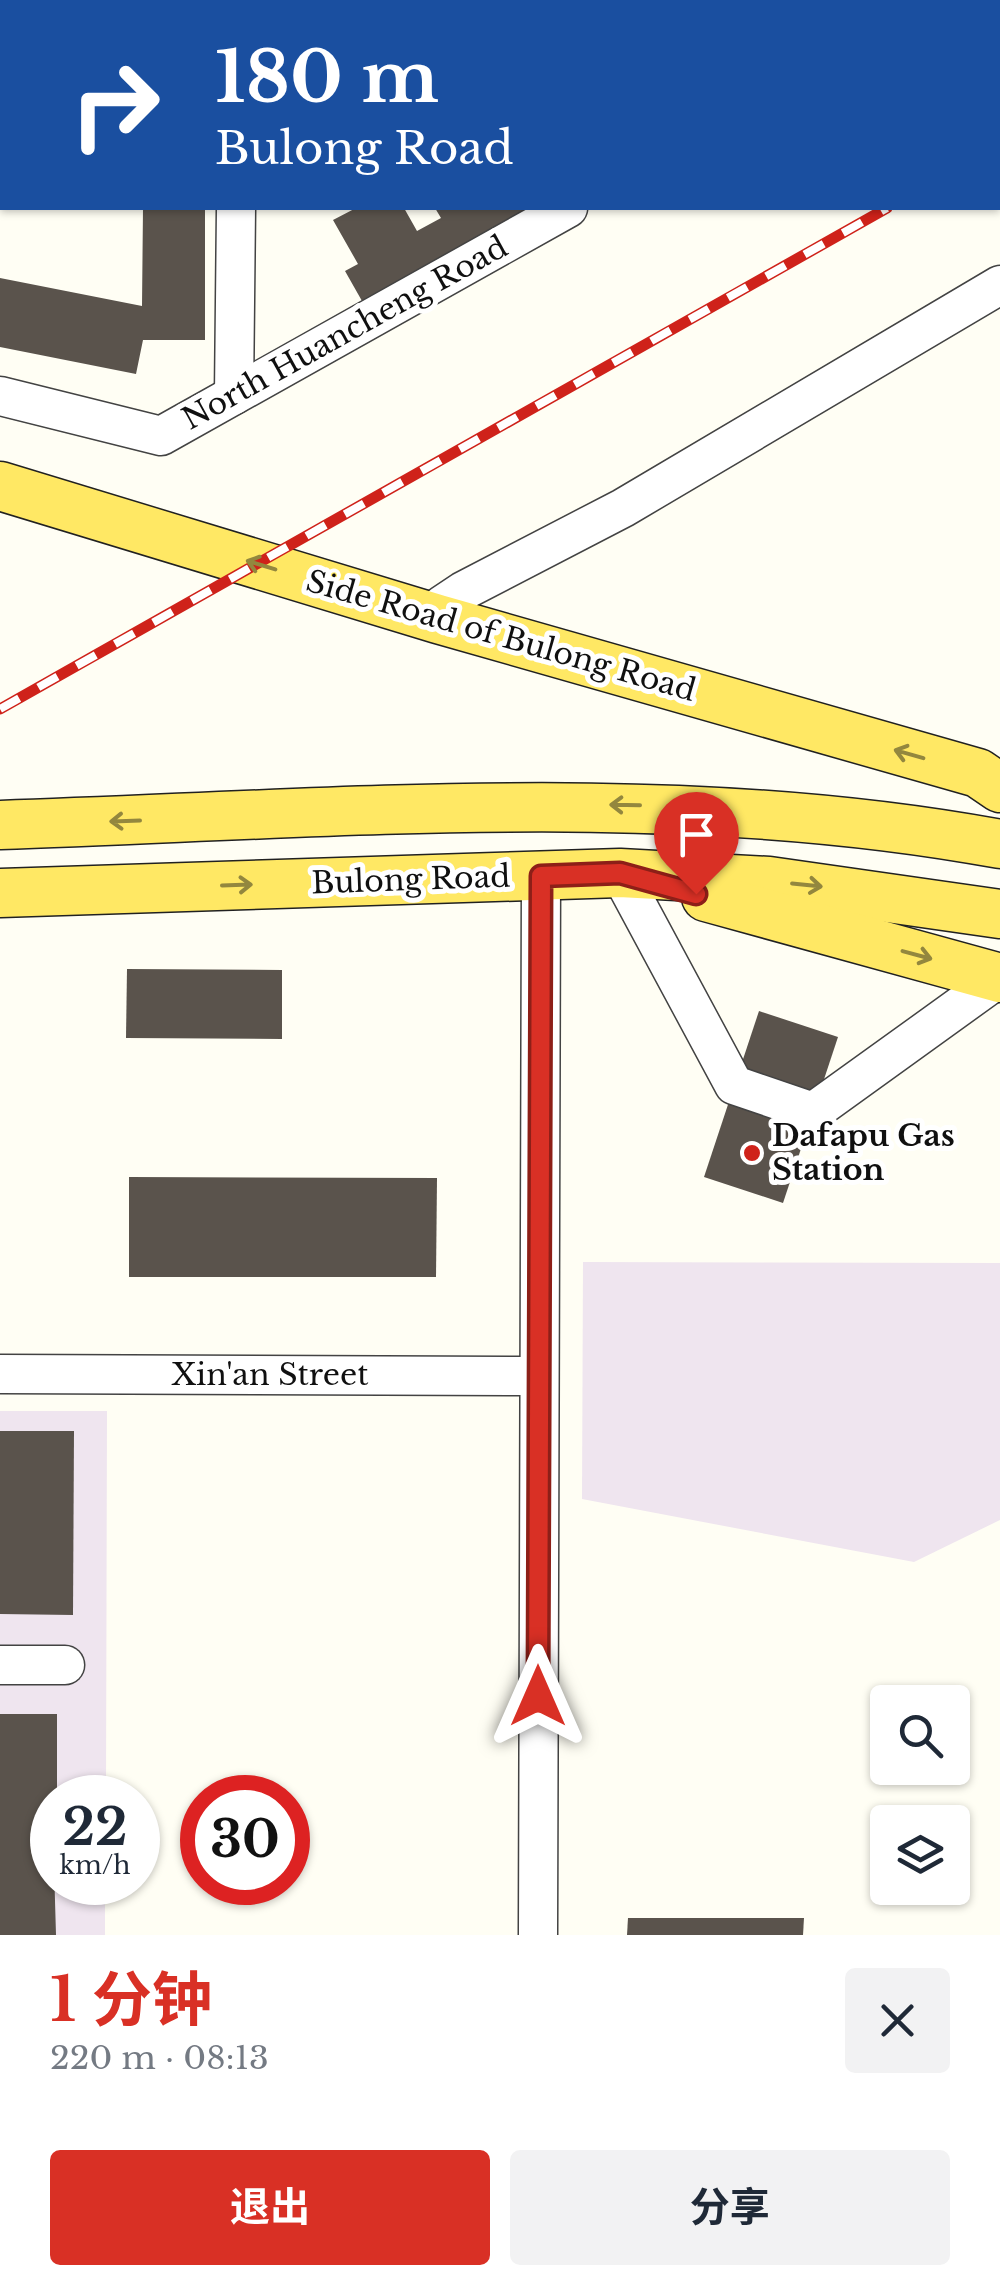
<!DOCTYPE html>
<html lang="zh">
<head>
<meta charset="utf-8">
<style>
	body { margin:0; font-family:"Libre Baskerville","Noto Sans SC",serif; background:#f2f2f3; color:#1f2937; height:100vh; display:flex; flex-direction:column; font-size:38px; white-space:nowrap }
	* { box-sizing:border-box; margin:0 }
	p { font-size:32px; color:#747a83 }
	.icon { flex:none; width:55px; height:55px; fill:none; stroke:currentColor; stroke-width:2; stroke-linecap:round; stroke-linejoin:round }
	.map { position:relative; height:1935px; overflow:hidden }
	.sheet { display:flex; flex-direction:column; background:#fff; flex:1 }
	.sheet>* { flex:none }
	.hud { position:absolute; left:0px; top:0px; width:1000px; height:210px; box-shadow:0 2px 8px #0004; background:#1a4fa0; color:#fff; overflow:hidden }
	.fabs { position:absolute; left:870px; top:1685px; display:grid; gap:20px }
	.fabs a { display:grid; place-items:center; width:100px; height:100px; border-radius:10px; background:#fff; box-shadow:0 2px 8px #0004; font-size:50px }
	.speed { position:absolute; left:30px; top:1775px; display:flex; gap:20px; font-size:50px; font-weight:700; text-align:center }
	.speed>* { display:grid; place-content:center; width:130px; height:130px; border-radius:50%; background:#fff; box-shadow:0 2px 8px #0004; line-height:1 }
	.speed small { font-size:25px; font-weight:400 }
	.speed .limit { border:15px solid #d22; background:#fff; color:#111 }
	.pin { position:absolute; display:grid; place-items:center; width:85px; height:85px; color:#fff; margin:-102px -42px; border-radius:50% 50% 50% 0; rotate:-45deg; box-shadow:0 0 10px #0007 }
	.pin .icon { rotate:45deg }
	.me { position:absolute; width:110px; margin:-55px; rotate:0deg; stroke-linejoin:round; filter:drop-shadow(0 0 8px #0008) }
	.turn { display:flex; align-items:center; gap:35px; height:210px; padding:0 50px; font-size:45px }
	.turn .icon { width:130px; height:130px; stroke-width:2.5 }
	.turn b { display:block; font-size:70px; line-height:85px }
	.round { display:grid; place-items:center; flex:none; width:105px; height:105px; border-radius:10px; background:#f2f2f3 }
	.overview { display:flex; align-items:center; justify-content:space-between; height:170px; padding:0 50px }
	h1 { font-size:60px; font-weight:700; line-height:75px; color:#d93025 }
	.button { display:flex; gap:20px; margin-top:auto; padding:20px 50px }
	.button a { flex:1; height:115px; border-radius:10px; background:#d93025; color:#fff; font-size:40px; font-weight:700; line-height:115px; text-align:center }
	.button a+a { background:#f2f2f3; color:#1f2937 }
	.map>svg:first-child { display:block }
	.industrial { fill:#efe5ef }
	.building { fill:#5a534c }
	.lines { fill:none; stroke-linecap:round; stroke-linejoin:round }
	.minor-casing { stroke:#434343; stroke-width:41 }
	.major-casing { stroke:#212121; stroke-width:51 }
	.minor { stroke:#fff; stroke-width:38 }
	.major { stroke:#ffe864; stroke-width:48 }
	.rail-casing { stroke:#cf221a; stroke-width:11 }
	.rail { stroke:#fff; stroke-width:8; stroke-dasharray:22; stroke-linecap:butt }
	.oneway { stroke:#93873e }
	.route-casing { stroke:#8d1f18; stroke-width:25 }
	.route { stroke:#d93025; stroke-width:18 }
	.poi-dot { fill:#cf221a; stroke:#fff; stroke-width:4 }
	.labels { text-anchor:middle; stroke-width:10; stroke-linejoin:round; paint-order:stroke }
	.street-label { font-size:30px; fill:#101010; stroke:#fff }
	.poi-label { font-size:30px; font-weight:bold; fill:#101010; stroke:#fff; text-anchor:start }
</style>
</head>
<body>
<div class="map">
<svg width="1000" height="1935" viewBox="0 0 1000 1935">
	<rect width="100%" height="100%" fill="#fffef4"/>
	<g class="industrial">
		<path d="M583 1262 1000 1263V1520L914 1562 582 1499Z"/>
		<path d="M0 1411H107L106 1797 52 1798V1882L105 1883V1935H0Z"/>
	</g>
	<g class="building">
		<path d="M143 208H205V340H143L136 374 0 347V278L142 306Z"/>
		<path d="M356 208H404L417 231 441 218 435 208H531L362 301 345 271 358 264 333 220Z"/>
		<path d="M127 969 282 970V1039L126 1038Z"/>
		<path d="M759 1011 838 1037 783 1203 704 1177Z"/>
		<path d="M129 1177 437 1178 436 1277H129Z"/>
		<path d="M0 1431H74L73 1615 0 1614Z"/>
		<path d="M0 1714H57V1798H52L56 1935H0Z"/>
		<path d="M628 1918H804L803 1935H627Z"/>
	</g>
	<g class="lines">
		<defs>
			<g id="minor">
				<path d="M238 2V0"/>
				<path d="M764 2V0"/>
				<path d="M934 2 938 0"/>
				<path d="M0 17H2"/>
				<path d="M234 395 236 208"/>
				<path d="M0 396 161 436 568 208"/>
				<path d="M438 619 442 605 463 591 623 508 1000 285"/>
				<path d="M620 873 734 1085 813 1112 999 978"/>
				<path d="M0 1374 539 1376"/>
				<path d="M0 1665H65"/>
				<path d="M538 1935 541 876"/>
			</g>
			<g id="major">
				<path d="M0 486 438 619 978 773 1000 788"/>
				<path d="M0 825C334 814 670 783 1000 844"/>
				<path d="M0 893 620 873 769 881 1000 914"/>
				<path d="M706 897 1000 978"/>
			</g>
		</defs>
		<use href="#minor" class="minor-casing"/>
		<use href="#major" class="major-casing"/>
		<use href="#minor" class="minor"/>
		<use href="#major" class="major"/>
		<defs>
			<g id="rail">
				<path d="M998 146 1000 145"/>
				<path d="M0 709 887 208"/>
			</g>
		</defs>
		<use href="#rail" class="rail-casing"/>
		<use href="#rail" class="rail"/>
	</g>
	<defs><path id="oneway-shaft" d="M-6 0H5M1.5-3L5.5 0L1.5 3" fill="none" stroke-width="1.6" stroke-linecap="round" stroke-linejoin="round" transform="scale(2.5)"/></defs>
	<g class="oneway">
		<use href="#oneway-shaft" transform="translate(261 565) rotate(-163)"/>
		<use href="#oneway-shaft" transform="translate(909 754) rotate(-164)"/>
		<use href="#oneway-shaft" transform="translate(625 805) rotate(-179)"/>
		<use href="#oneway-shaft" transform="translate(125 821) rotate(178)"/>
		<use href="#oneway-shaft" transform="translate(237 885) rotate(-2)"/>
		<use href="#oneway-shaft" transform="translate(807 885) rotate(6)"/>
		<use href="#oneway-shaft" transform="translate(917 955) rotate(15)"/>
	</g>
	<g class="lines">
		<defs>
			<path id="route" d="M538 1696 541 876 620 873 696 894"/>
		</defs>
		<use href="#route" class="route-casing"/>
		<use href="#route" class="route"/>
	</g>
	<circle class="poi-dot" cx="752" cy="1153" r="10"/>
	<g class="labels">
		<g class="street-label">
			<text transform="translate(345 333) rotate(-29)" y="10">North Huancheng Road</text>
			<text transform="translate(501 636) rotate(16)" y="10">Side Road of Bulong Road</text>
			<text transform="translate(411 880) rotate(-2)" y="10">Bulong Road</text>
			<text x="270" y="1385">Xin'an Street</text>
		</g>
		<g class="poi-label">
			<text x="772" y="1146">Dafapu Gas<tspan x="772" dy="34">Station</tspan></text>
		</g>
	</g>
</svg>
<div class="fabs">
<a><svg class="icon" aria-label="search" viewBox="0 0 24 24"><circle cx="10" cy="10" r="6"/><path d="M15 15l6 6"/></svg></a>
<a><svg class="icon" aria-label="layers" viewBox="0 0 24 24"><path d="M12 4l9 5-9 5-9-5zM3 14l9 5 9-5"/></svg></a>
</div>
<div class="speed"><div>22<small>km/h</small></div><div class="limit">30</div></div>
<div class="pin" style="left:696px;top:894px;background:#d93025"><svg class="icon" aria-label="arrive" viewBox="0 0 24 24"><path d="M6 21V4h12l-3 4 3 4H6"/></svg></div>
<svg class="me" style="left:538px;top:1696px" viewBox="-20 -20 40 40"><path d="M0-17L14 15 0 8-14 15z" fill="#d93025" stroke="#fff" stroke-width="4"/></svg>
<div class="hud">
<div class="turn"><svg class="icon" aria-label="right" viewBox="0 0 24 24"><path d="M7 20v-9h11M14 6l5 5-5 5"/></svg><div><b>180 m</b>Bulong Road</div></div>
</div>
</div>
<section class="sheet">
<div class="overview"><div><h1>1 分钟</h1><p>220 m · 08:13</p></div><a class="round"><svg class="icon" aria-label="close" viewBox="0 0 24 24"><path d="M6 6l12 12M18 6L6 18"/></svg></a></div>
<div class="button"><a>退出</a><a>分享</a></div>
</section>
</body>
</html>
